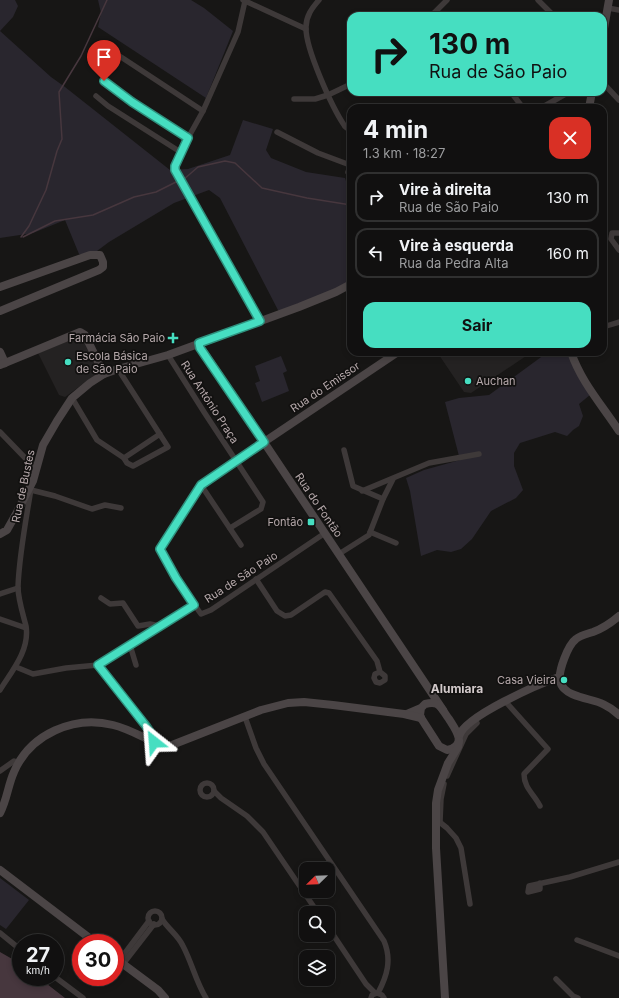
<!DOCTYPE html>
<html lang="pt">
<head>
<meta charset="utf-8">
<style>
	body { margin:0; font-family:Inter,sans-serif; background:#1e1e1e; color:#f1f3f6; height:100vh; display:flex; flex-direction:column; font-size:15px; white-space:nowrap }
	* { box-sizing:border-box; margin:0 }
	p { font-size:13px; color:#9c9d9f }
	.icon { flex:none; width:22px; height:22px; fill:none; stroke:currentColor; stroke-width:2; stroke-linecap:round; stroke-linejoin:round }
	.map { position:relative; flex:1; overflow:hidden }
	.side { position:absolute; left:347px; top:104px; width:260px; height:252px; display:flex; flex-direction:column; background:#111010; border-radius:12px; box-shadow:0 2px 6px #0003,0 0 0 1px #303030 }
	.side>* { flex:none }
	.banner { position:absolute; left:347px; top:12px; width:260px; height:84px; border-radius:12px; box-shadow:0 2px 6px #0003,0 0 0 1px #303030; background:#46dec1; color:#111; overflow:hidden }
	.needle { width:26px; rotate:247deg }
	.fabs { position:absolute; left:299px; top:862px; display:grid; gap:8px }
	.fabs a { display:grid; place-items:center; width:36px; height:36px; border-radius:8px; background:#111010; box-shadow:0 2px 6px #0003,0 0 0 1px #303030; font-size:20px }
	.speed { position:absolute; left:12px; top:934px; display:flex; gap:8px; font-size:20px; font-weight:700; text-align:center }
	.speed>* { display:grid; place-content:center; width:52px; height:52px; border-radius:50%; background:#111010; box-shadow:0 2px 6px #0003,0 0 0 1px #303030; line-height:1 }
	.speed small { font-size:10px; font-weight:400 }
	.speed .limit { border:6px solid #d22; background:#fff; color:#111 }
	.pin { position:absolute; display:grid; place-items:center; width:34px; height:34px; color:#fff; margin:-41px -17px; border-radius:50% 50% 50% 0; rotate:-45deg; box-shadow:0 0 4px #0007 }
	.pin .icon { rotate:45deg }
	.me { position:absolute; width:44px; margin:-22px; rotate:332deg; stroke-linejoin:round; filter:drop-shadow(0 0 3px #0008) }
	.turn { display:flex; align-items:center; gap:14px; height:84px; padding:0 16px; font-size:18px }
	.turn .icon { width:52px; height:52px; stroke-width:2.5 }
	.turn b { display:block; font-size:28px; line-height:34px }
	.round { display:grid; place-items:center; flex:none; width:42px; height:42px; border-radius:12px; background:#1e1e1e }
	.overview { display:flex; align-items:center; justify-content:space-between; height:68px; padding:0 16px }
	h1 { font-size:24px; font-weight:700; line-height:30px }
	.action { display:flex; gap:8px; margin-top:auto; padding:8px 16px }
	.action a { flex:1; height:46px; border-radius:12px; background:#46dec1; color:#111; font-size:16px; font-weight:700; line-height:46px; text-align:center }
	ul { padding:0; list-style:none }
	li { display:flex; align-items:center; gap:12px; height:50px; margin:0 8px 6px; padding:0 8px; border:2px solid #303030; border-radius:12px }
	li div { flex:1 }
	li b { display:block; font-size:15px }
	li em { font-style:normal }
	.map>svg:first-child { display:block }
	.built { fill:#242222 }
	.green { fill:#29262e }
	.water { fill:#47373e }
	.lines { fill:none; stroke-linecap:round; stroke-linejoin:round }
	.stream { stroke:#47373e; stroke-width:1.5 }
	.street { stroke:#3e3939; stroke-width:5.5 }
	.secondary { stroke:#4b4546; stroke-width:8 }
	.route-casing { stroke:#2e907d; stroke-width:10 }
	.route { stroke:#46dec1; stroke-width:7 }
	.poi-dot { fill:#46dec1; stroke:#121110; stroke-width:1.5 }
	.labels { text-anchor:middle; stroke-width:3.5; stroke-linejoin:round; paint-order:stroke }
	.poi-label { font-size:11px; fill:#b6a9ab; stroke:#121110; text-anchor:end }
	.street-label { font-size:11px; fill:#b6a9ab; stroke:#121110 }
	.neighbourhood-label { font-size:12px; font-weight:bold; fill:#d2c9ca; stroke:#121110 }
</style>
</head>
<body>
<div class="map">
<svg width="619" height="998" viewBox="0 0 619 998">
	<rect width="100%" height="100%" fill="#171615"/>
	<g class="built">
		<path d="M76 338 84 341 98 370 97 374 65 397 59 395 38 353Z"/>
		<path d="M437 352H532L471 393 464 392Z"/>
	</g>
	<g class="green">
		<path d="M0 0H15L18 6 13 17 0 31 51 77 65 87 170 170 188 169 230 155 243 120 273 129 266 150 271 158 306 172 345 178 351 196V283L279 312 220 198 209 190 174 203 109 242 93 254H79L65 220 33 233 0 238Z"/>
		<path d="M98 0H191L204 8 233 31 206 98 98 27 101 13Z"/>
		<path d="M548 352H567L590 395 579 404 583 416 579 426 573 430 567 436 555 432 520 443 514 453V466L523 490 516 498 491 511 472 539 461 549 451 552 437 550 421 556 410 491 406 478 424 470 460 460 445 402 459 398 489 395Z"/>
		<path d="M281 356 287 371 283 373 289 391 262 402 255 383 260 381 255 366Z"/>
		<path d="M0 878 29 900 6 929 0 925Z"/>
	</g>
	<path class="water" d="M0 952 21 964V977H38L65 998H0Z"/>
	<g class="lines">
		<g class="stream">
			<path d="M183 180 198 167 225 161 235 163 262 188 307 198 351 205"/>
			<path d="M21 237 29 226 46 190 57 151 62 139 59 92 81 56 107 0"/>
			<path d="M23 237 55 221 93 215 134 197 156 192 178 181"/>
		</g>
		<g class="street">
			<path d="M243 0 306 29"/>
			<path d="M319 0C312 8 306 16 306 27 305 48 332 107 344 125 345 128 348 129 351 130"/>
			<path d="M538 0 554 16"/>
			<path d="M245 1 238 32 203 111 188 138 175 166V170L260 321"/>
			<path d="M608 8 619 10"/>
			<path d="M431 16 447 0"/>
			<path d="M121 57 203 111"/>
			<path d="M104 81 132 102 188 138"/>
			<path d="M603 83 619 100"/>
			<path d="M511 92 523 108"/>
			<path d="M96 96 108 106 182 153"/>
			<path d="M294 99H315L328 95 351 84"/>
			<path d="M541 108 569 92"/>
			<path d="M277 132 318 153 350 165"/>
			<path d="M348 172 351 163"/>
			<path d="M619 233H612L611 239 619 250"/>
			<path d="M603 327 619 322"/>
			<path d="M168 355 204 412 263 502 261 509 230 528"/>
			<path d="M118 369 168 447 133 466 127 463 124 458 160 434"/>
			<path d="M72 398 97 440 124 458"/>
			<path d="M0 432 29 462 37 467"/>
			<path d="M264 442 201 485 160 549C171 572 186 593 201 614L211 610 325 533"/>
			<path d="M344 450 353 486 383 499"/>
			<path d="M201 485 241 545"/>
			<path d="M31 490 55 496 92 509 105 505 121 508"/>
			<path d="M362 491 429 463 479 454"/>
			<path d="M370 532 396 543"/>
			<path d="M339 554 369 535 383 499 393 479"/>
			<path d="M256 579 277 611 285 616 291 615 325 592 329 593 377 661 380 672 385 676V680L380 683 376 682 374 678 375 674 380 672"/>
			<path d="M0 594 18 588"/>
			<path d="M101 598 110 604 123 603 138 626 150 624 160 626"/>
			<path d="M0 619 26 628"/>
			<path d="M130 645 136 665"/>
			<path d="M98 665 146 726 152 735 154 742"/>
			<path d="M16 667 33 674 66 668 98 665 194 605"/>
			<path d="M0 690C12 671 30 650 26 626 23 614 18 599 18 587 19 556 26 520 31 489"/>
			<path d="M505 701 548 749 524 774C524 788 534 794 540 806"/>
			<path d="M245 717 256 748 264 764 384 941C392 960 387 976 378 993"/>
			<path d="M0 771 14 761 19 763"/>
			<path d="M447 776 466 734 477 723"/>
			<circle cx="207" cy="790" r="7"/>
			<path d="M214 791 221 798 247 816 263 832 318 913"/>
			<path d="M437 820 447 828 456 838 461 848 470 904"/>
			<path d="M440 822 441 799 444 784"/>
			<path d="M540 883V889L528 892 529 886 570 877 619 862"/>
			<circle cx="155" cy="918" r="7"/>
			<path d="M162 919C168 929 178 935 183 946 192 963 196 982 206 998"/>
			<path d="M328 927 366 984 375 993"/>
			<path d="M0 933 21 950"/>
			<path d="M577 940 619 956"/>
			<path d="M119 961 149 921"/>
			<path d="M123 964 154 924"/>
			<path d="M55 977 83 998"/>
			<path d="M556 979 573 996 578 998"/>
			<path d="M371 998 372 995 377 993 382 995 384 998"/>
		</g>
		<g class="secondary">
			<path d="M603 34 609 0"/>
			<path d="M589 108 592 92"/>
			<path d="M0 287 90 255H100L103 262V267L99 270 0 311"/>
			<path d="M199 343 201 348 443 710"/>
			<path d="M0 352 5 363"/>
			<path d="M571 352C581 382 602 405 619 431"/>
			<path d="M0 365 80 332 85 335 104 374"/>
			<path d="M264 442 398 352"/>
			<path d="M0 534 7 530 16 514 33 481 43 445 57 421 72 398 90 383 104 374 118 369 168 355 299 307 336 292 351 284"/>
			<path d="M619 616C612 622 601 629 593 632 587 634 581 635 576 639 568 645 558 671 560 681 561 687 567 692 572 694 591 702 602 699 619 715"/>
			<path d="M407 714 421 708 425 704C429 703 433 702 437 704 442 707 445 714 449 719 456 730 468 746 447 750L439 746 421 718 420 715 421 708"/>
			<path d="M459 736C465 716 539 684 559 677"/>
			<path d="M0 813C7 800 8 785 14 772 30 734 74 715 113 725 130 729 145 739 161 745L166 746 172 745 261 710 288 703 304 702 333 705 404 714 421 718"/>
			<path d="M0 870 96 943"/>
			<path d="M115 958 158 990 165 998"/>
			<path d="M445 998 436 848V803L438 790 448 763 458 747 459 741"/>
		</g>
	</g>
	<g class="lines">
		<defs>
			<path id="route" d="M104 81 132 102 188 138 175 166V170L260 321 199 343 200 348 264 442 201 485 160 549 176 578 194 605 98 665 146 726 152 735 154 742"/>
		</defs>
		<use href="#route" class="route-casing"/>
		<use href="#route" class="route"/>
	</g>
	<g class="poi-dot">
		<path d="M171 332h4v4h4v4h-4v4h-4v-4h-4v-4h4z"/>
		<circle cx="68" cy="362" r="4"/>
		<circle cx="468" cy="381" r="4"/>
		<rect x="307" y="518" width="8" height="8" rx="2"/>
		<circle cx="564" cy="680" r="4"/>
	</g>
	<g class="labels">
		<g class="poi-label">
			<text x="165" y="342">Farmácia São Paio</text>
			<text x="76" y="360" text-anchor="start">Escola Básica<tspan x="76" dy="13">de São Paio</tspan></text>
			<text x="476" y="385" text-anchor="start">Auchan</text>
			<text x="303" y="526">Fontão</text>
			<text x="556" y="684">Casa Vieira</text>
		</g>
		<g class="street-label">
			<text transform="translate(325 387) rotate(-34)" y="4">Rua do Emissor</text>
			<text transform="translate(210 402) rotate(57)" y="4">Rua António Praça</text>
			<text transform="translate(23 486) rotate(-78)" y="4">Rua de Bustes</text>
			<text transform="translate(319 505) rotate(56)" y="4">Rua do Fontão</text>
			<text transform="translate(241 577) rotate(-33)" y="4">Rua de São Paio</text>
		</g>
		<g class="neighbourhood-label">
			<text x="457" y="693">Alumiara</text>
		</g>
	</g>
</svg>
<div class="fabs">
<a><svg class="needle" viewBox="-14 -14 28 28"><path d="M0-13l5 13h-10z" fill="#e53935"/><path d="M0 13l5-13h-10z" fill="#9c9d9f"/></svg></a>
<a><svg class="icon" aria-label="search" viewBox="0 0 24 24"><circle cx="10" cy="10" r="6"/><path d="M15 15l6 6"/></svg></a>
<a><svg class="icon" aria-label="layers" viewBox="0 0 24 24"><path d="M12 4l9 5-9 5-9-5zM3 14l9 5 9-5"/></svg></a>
</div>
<div class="speed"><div>27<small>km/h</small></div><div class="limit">30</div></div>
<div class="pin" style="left:104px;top:81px;background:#d93025"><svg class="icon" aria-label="arrive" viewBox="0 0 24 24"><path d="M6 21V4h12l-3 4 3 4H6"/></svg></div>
<svg class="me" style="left:154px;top:742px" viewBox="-20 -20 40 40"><path d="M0-17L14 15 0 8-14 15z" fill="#46dec1" stroke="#fff" stroke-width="4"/></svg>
<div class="banner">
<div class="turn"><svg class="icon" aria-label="right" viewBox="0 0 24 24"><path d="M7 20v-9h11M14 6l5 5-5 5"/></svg><div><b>130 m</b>Rua de São Paio</div></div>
</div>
<section class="side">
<div class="overview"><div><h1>4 min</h1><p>1.3 km · 18:27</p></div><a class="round" style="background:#d93025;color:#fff"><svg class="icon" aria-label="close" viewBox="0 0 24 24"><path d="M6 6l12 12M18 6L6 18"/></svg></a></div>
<ul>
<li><svg class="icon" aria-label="right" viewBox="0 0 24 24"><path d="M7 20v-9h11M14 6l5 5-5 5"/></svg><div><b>Vire à direita</b><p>Rua de São Paio</p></div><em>130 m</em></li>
<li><svg class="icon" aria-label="left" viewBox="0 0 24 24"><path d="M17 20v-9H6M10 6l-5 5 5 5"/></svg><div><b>Vire à esquerda</b><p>Rua da Pedra Alta</p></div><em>160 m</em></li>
</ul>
<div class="action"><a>Sair</a></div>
</section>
</div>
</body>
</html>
